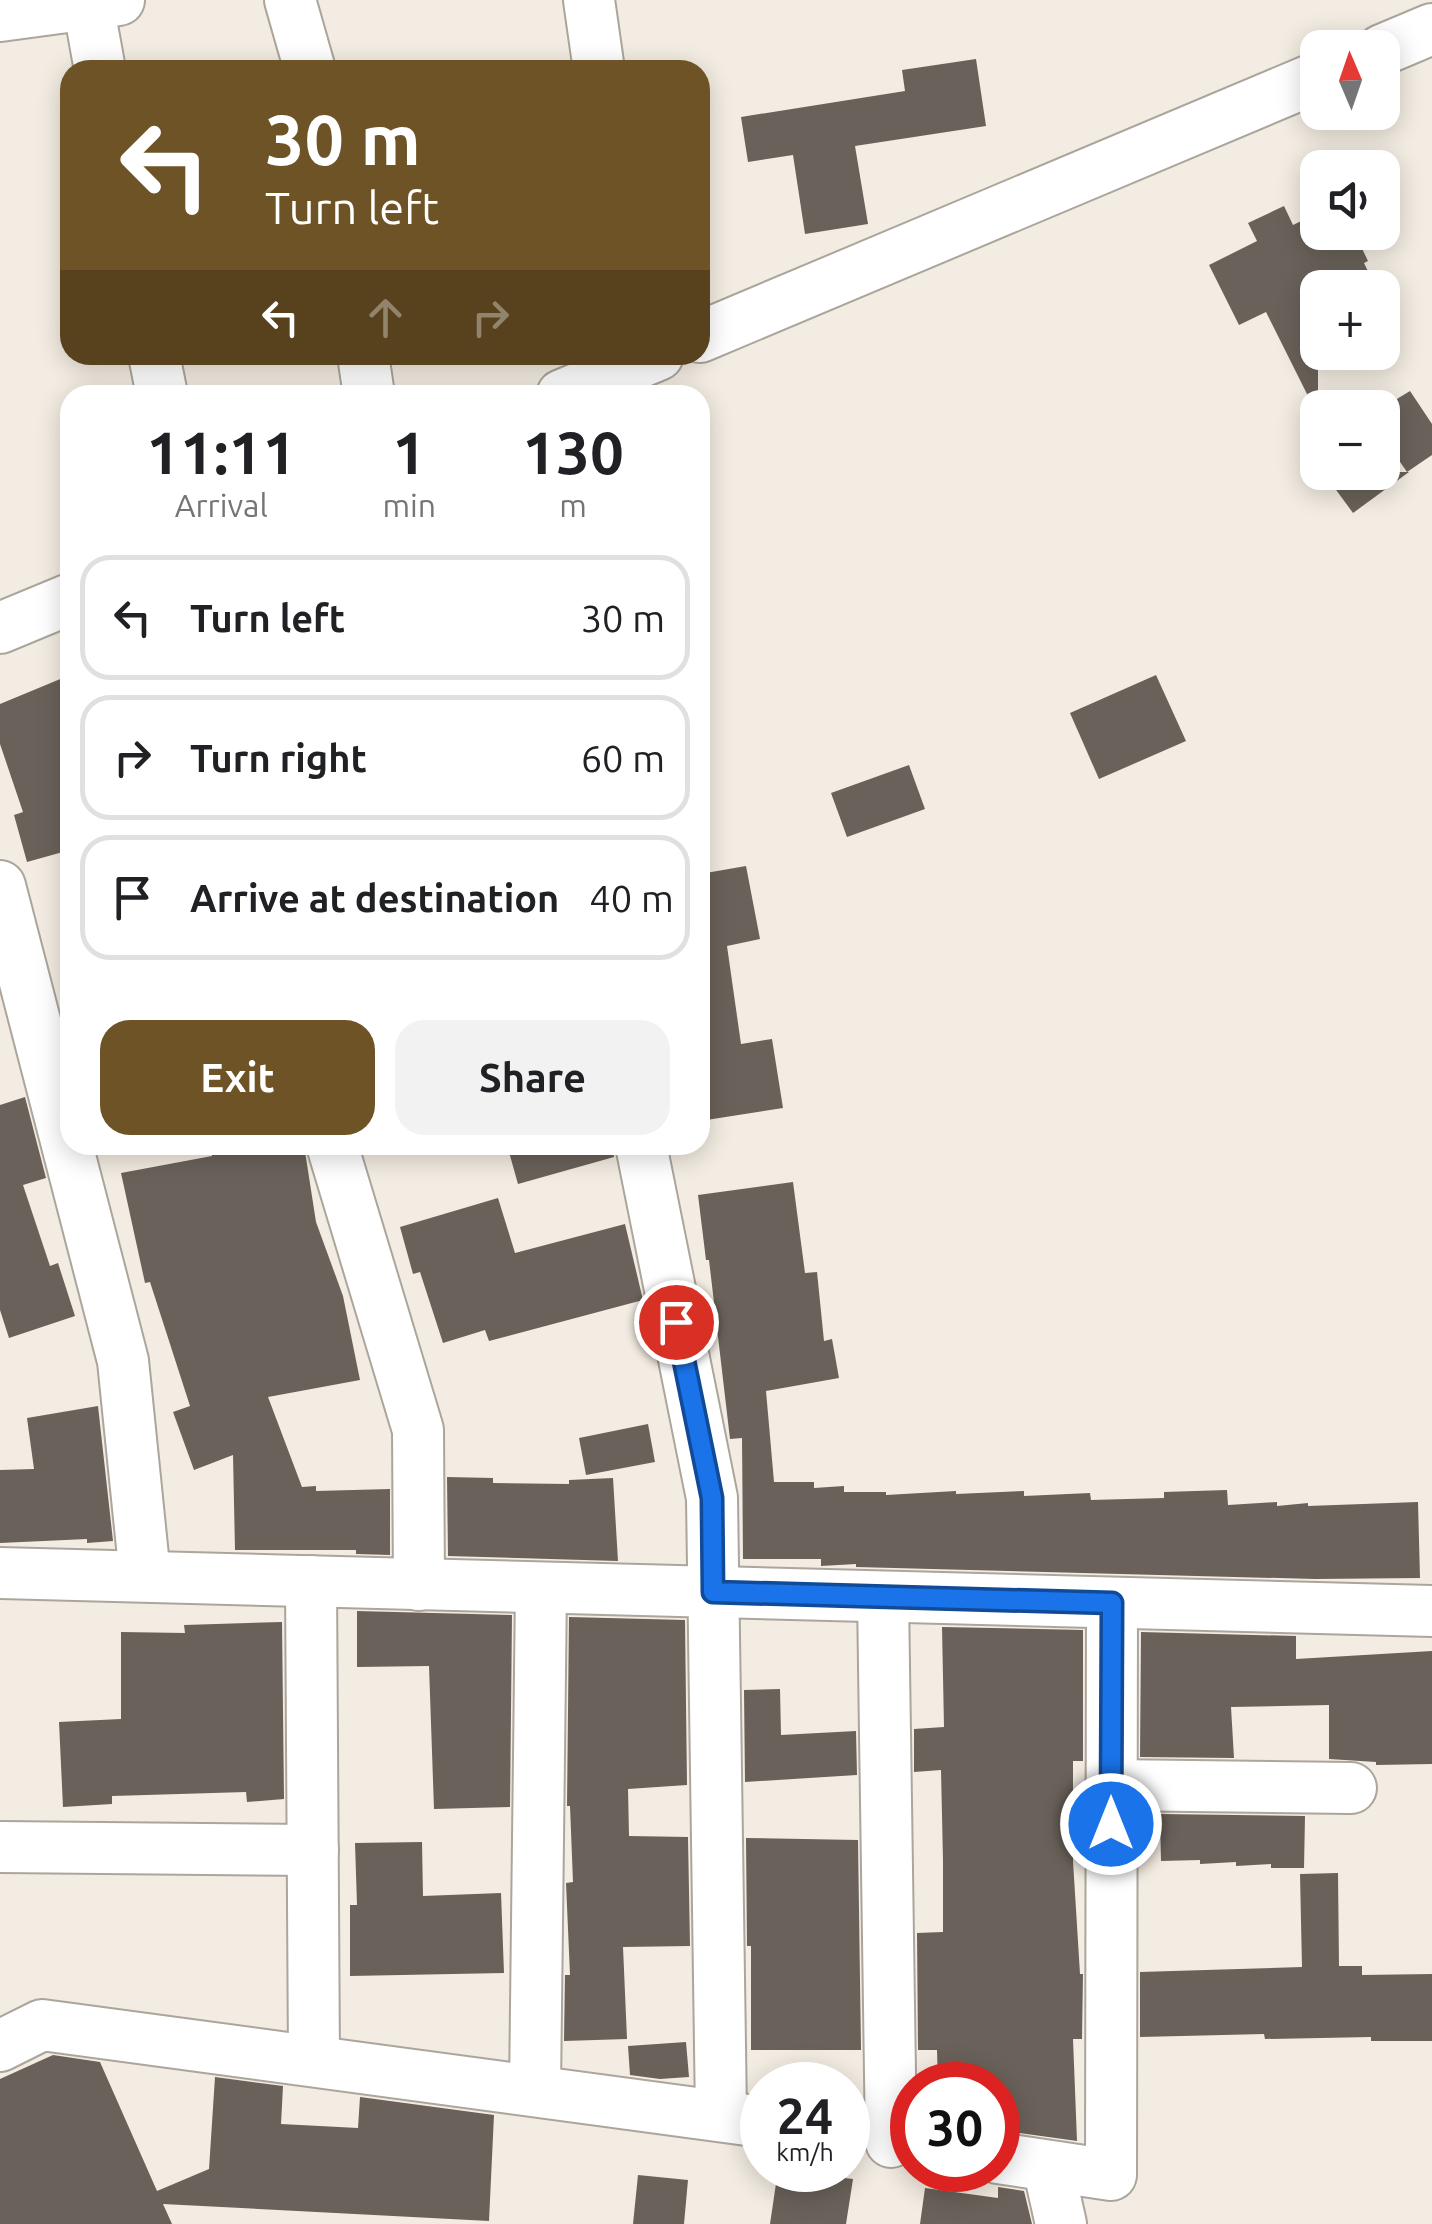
<!DOCTYPE html>
<html lang="en">
<head>
<meta charset="utf-8">
<style>
	body { margin:0; font-family:Ubuntu,sans-serif; background:#f2f2f2; color:#202124; height:100vh; display:flex; flex-direction:column; font-size:38px; white-space:nowrap }
	* { box-sizing:border-box; margin:0 }
	p { font-size:32px; color:#757577 }
	.icon { flex:none; width:55px; height:55px; fill:none; stroke:currentColor; stroke-width:2; stroke-linecap:round; stroke-linejoin:round }
	.map { position:relative; flex:1; overflow:hidden }
	.side { position:absolute; left:60px; top:385px; width:650px; height:770px; display:flex; flex-direction:column; background:#fff; border-radius:30px; box-shadow:0 5px 25px #0003 }
	.side>* { flex:none }
	.banner { position:absolute; left:60px; top:60px; width:650px; height:305px; border-radius:30px; box-shadow:0 5px 25px #0003; background:#6d5325; color:#fff; overflow:hidden }
	.needle { width:65px; rotate:358deg }
	.fabs { position:absolute; left:1300px; top:30px; display:grid; gap:20px }
	.fabs a { display:grid; place-items:center; width:100px; height:100px; border-radius:20px; background:#fff; box-shadow:0 5px 25px #0003; font-size:50px }
	.speed { position:absolute; left:740px; top:2062px; display:flex; gap:20px; font-size:50px; font-weight:700; text-align:center }
	.speed>* { display:grid; place-content:center; width:130px; height:130px; border-radius:50%; background:#fff; box-shadow:0 5px 25px #0003; line-height:1 }
	.speed small { font-size:25px; font-weight:400 }
	.speed .limit { border:15px solid #d22; background:#fff; color:#111 }
	.pin { position:absolute; display:grid; place-items:center; width:85px; height:85px; color:#fff; margin:-42px; border:5px solid #fff; border-radius:50%; box-shadow:0 2px 10px #0007 }
	.me { position:absolute; width:110px; margin:-55px; rotate:0deg; stroke-linejoin:round; filter:drop-shadow(0 0 8px #0008) }
	.turn { display:flex; align-items:center; gap:35px; height:210px; padding:0 40px; font-size:45px }
	.turn .icon { width:130px; height:130px; stroke-width:2.5 }
	.turn b { display:block; font-size:70px; line-height:85px }
	.lanes { display:flex; align-items:center; height:95px; padding:0 40px; background:#0003; justify-content:center; gap:50px; direction:ltr }
	.lanes .off { opacity:.35 }
	.eta { display:flex; justify-content:space-evenly; align-items:center; height:170px; text-align:center }
	.eta b { font-size:60px; font-weight:700; line-height:70px }
	.cta { display:flex; gap:20px; margin-top:auto; padding:20px 40px }
	.cta a { flex:1; height:115px; border-radius:30px; background:#6d5325; color:#fff; font-size:40px; font-weight:700; line-height:115px; text-align:center }
	.cta a+a { background:#f2f2f2; color:#202124 }
	ul { padding:0; list-style:none }
	li { display:flex; align-items:center; gap:30px; height:125px; margin:0 20px 15px; padding:0 20px; border:5px solid #e0e0e0; border-radius:30px }
	li div { flex:1 }
	li b { display:block; font-size:38px }
	li em { font-style:normal }
	.map>svg:first-child { display:block }
	.building { fill:#6a625a }
	.lines { fill:none; stroke-linecap:round; stroke-linejoin:round }
	.minor-casing { stroke:#aba59c; stroke-width:54 }
	.minor { stroke:#fff; stroke-width:50 }
	.route-casing { stroke:#114b97; stroke-width:25 }
	.route { stroke:#1a73e8; stroke-width:18 }
</style>
</head>
<body>
<div class="map">
<svg width="1432" height="2224" viewBox="0 0 1432 2224">
	<rect width="100%" height="100%" fill="#f3ece2"/>
	<g class="building">
		<path d="M976 59 986 126 855 146 868 224 805 234 793 155 748 162 741 117 905 91 902 70Z"/>
		<path d="M1284 206 1293 225 1318 213V232H1354L1368 261 1364 263 1376 288H1318V416L1266 312 1239 325 1209 265 1257 241 1248 223Z"/>
		<path d="M1410 391 1432 424V455L1407 472 1382 436V408Z"/>
		<path d="M1323 472H1409L1353 513Z"/>
		<path d="M70 675V850L27 862 14 815 23 812 0 744V704Z"/>
		<path d="M1156 675 1186 741 1099 779 1070 713Z"/>
		<path d="M909 765 925 809 847 837 831 793Z"/>
		<path d="M746 866 760 939 727 946 741 1044 772 1039 783 1108 700 1121V874Z"/>
		<path d="M25 1097 46 1178 23 1185 50 1266 58 1263 75 1316 9 1338 0 1310V1105Z"/>
		<path d="M211 1145H304L316 1222 343 1296 360 1380 268 1397 302 1487 316 1486V1491L390 1489V1555L356 1554V1550H235L233 1455 194 1470 173 1412 190 1406 150 1282 145 1283 121 1173 212 1156Z"/>
		<path d="M507 1145H613L614 1157 518 1184Z"/>
		<path d="M793 1182 805 1273 817 1272 824 1341 832 1339 839 1378 766 1391 774 1482H814V1488L844 1486V1492H886V1495L956 1491V1494L1024 1491V1496L1090 1493 1091 1500 1164 1498V1492L1227 1490 1228 1505 1277 1502V1506L1308 1503V1506L1418 1502 1420 1578 1315 1579 856 1567V1564L821 1566V1559H743L742 1438 730 1439 709 1260H706L698 1195Z"/>
		<path d="M498 1198 515 1253 625 1224 643 1300 489 1341 485 1330 443 1343 420 1272 413 1274 400 1227Z"/>
		<path d="M98 1406 113 1541 87 1543V1539L0 1543V1470L34 1469 27 1418Z"/>
		<path d="M648 1424 655 1462 586 1475 579 1438Z"/>
		<path d="M447 1477 493 1478V1483L569 1484V1480L613 1478 618 1561 448 1556Z"/>
		<path d="M357 1611 512 1615 510 1807 434 1809 429 1666 357 1667Z"/>
		<path d="M569 1617 685 1620 687 1785 628 1789 629 1836 688 1837 690 1946 623 1947 627 2039 564 2041 565 1975H570L566 1883 573 1882 570 1806H567Z"/>
		<path d="M282 1622 284 1799 247 1802 246 1792 112 1796V1804L63 1807 59 1722 121 1719V1632L185 1633 184 1625Z"/>
		<path d="M942 1627 1083 1630V1761H1073V1861L1080 1974H1083L1082 2039H1073L1077 2141 998 2130V2085H938L937 2050H918L917 1933 943 1932V1860L941 1770 914 1772V1729L944 1727Z"/>
		<path d="M1141 1632 1296 1636V1659L1432 1651V1764L1376 1765V1762L1329 1759V1705L1231 1707 1234 1758 1140 1757Z"/>
		<path d="M780 1689 781 1735 856 1731 857 1775 745 1782 744 1690Z"/>
		<path d="M1160 1814 1305 1816 1304 1868H1271V1864L1236 1866V1862L1200 1864V1860L1161 1861Z"/>
		<path d="M746 1838 858 1840 861 2050H751V1946H747Z"/>
		<path d="M422 1842 423 1896 501 1893 504 1973 350 1976V1905H357L355 1843Z"/>
		<path d="M1338 1873 1339 1966H1362V1975L1432 1974V2041H1371V2037L1265 2039 1264 2034 1140 2037V1972L1302 1967 1300 1874Z"/>
		<path d="M686 2042 689 2077 660 2079 630 2075 628 2046Z"/>
		<path d="M53 2055 100 2062 157 2191 209 2169 215 2077 283 2086 281 2124 358 2128 360 2097 494 2115 489 2221 163 2204 172 2224H0V2079Z"/>
		<path d="M778 2170 853 2179 846 2224H770Z"/>
		<path d="M638 2175 688 2180 684 2224H633Z"/>
		<path d="M998 2187 1024 2191 1032 2224H920L925 2188 998 2198Z"/>
	</g>
	<g class="lines">
		<defs>
			<g id="minor">
				<path d="M290 0 310 70"/>
				<path d="M589 0 599 70"/>
				<path d="M88 4 100 70"/>
				<path d="M0 16 119 0"/>
				<path d="M1382 50 1432 29"/>
				<path d="M700 337 1318 77"/>
				<path d="M154 355 162 395"/>
				<path d="M363 355 369 395"/>
				<path d="M562 395 658 355"/>
				<path d="M0 628 70 599"/>
				<path d="M0 886 123 1361 145 1576"/>
				<path d="M332 1145 418 1430 419 1585"/>
				<path d="M641 1145 712 1498 721 2115"/>
				<path d="M0 1573 1432 1611"/>
				<path d="M311 1581 314 2061"/>
				<path d="M883 1597 891 2142"/>
				<path d="M1111 1785 1351 1788"/>
				<path d="M0 1847 313 1850"/>
				<path d="M0 2046 42 2025 762 2122"/>
				<path d="M535 2090 541 1588"/>
				<path d="M998 2158 1111 2175 1112 1603"/>
				<path d="M1048 2166 1061 2224"/>
			</g>
		</defs>
		<use href="#minor" class="minor-casing"/>
		<use href="#minor" class="minor"/>
	</g>
	<g class="lines">
		<defs>
			<path id="route" d="M676 1322 712 1498 713 1592 1112 1603 1111 1824"/>
		</defs>
		<use href="#route" class="route-casing"/>
		<use href="#route" class="route"/>
	</g>
</svg>
<div class="fabs">
<a><svg class="needle" viewBox="-14 -14 28 28"><path d="M0-13l5 13h-10z" fill="#e53935"/><path d="M0 13l5-13h-10z" fill="#757577"/></svg></a>
<a><svg class="icon" aria-label="sound" viewBox="0 0 24 24"><path d="M4 9h4l5-4v14l-5-4H4zM17 9q2 3 0 6"/></svg></a>
<a>+</a>
<a>−</a>
</div>
<div class="speed"><div>24<small>km/h</small></div><div class="limit">30</div></div>
<div class="pin" style="left:676px;top:1322px;background:#d93025"><svg class="icon" aria-label="arrive" viewBox="0 0 24 24"><path d="M6 21V4h12l-3 4 3 4H6"/></svg></div>
<svg class="me" style="left:1111px;top:1824px" viewBox="-20 -20 40 40"><circle r="17" fill="#1a73e8" stroke="#fff" stroke-width="3"/><path d="M0-11L8 9 0 5-8 9z" fill="#fff"/></svg>
<div class="banner">
<div class="turn"><svg class="icon" aria-label="left" viewBox="0 0 24 24"><path d="M17 20v-9H6M10 6l-5 5 5 5"/></svg><div><b>30 m</b>Turn left</div></div>
<div class="lanes"><svg class="icon" aria-label="left" viewBox="0 0 24 24"><path d="M17 20v-9H6M10 6l-5 5 5 5"/></svg><svg class="icon off" aria-label="ahead" viewBox="0 0 24 24"><path d="M12 20V5M6 11l6-6 6 6"/></svg><svg class="icon off" aria-label="right" viewBox="0 0 24 24"><path d="M7 20v-9h11M14 6l5 5-5 5"/></svg></div>
</div>
<section class="side">
<div class="eta">
<div><b>11:11</b><p>Arrival</p></div>
<div><b>1</b><p>min</p></div>
<div><b>130</b><p>m</p></div>
</div>
<ul>
<li><svg class="icon" aria-label="left" viewBox="0 0 24 24"><path d="M17 20v-9H6M10 6l-5 5 5 5"/></svg><div><b>Turn left</b></div><em>30 m</em></li>
<li><svg class="icon" aria-label="right" viewBox="0 0 24 24"><path d="M7 20v-9h11M14 6l5 5-5 5"/></svg><div><b>Turn right</b></div><em>60 m</em></li>
<li><svg class="icon" aria-label="arrive" viewBox="0 0 24 24"><path d="M6 21V4h12l-3 4 3 4H6"/></svg><div><b>Arrive at destination</b></div><em>40 m</em></li>
</ul>
<div class="cta"><a>Exit</a><a>Share</a></div>
</section>
</div>
</body>
</html>
